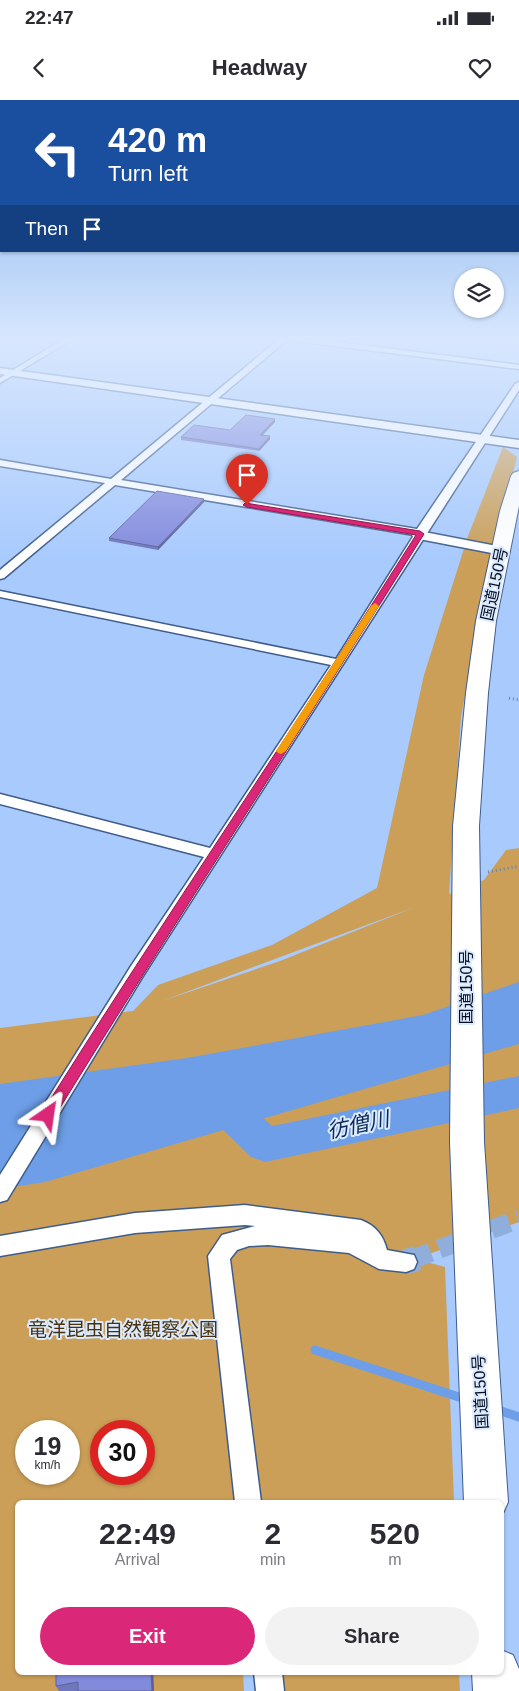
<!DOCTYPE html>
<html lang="en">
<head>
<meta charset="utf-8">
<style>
	body { margin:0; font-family:Helvetica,"Noto Sans JP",sans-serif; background:#f2f2f3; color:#2b2b33; height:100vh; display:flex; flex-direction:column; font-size:19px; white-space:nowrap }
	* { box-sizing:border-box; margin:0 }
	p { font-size:16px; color:#7c7c81 }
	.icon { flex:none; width:28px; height:28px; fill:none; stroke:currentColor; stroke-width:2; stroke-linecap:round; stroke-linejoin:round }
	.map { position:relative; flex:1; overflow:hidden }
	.drawer { position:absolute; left:15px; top:1400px; width:489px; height:175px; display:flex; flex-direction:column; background:#fff; border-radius:8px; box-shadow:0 1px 4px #0004 }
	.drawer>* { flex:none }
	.hud { position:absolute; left:0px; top:0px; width:520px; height:152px; box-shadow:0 1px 4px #0004; background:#1a4fa0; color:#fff; overflow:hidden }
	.fabs { position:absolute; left:454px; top:168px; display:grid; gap:10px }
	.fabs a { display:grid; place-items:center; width:50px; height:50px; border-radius:50%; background:#fff; box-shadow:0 1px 4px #0004; font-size:25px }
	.speed { position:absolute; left:15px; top:1320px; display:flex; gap:10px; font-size:25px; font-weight:700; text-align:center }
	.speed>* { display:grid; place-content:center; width:65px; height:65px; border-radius:50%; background:#fff; box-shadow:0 1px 4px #0004; line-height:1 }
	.speed small { font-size:12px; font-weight:400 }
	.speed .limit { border:8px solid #d22; background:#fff; color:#111 }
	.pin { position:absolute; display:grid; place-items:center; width:42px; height:42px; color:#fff; margin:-51px -21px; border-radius:50% 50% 50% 0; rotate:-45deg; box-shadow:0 0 5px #0007 }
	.pin .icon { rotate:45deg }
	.me { position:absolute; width:55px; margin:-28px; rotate:32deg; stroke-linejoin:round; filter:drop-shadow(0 0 4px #0008) }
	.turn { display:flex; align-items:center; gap:18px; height:105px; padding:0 25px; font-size:22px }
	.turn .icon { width:65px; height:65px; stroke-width:2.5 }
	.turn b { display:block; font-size:35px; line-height:42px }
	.then { display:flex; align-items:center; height:48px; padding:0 25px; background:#0003; gap:10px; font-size:19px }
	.eta { display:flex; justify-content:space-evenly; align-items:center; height:85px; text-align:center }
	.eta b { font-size:30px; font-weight:600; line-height:35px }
	.button { display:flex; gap:10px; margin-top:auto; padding:10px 25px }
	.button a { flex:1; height:58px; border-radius:30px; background:#db2777; color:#fff; font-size:20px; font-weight:600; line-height:58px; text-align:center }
	.button a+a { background:#f2f2f3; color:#2b2b33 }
	.status { display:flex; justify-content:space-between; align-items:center; height:35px; padding:0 25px; background:#fff; direction:ltr }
	.status svg { height:14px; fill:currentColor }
	header { display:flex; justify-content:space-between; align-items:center; height:65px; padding:0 25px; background:#fff; font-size:22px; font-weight:600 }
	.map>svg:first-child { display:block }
	.green { fill:#cb9f58; fill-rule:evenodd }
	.water { fill:#6d9ee7 }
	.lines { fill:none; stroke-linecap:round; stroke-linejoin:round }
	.stream { stroke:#6d9ee7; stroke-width:9 }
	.river { fill:#6d9ee7; fill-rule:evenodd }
	.street-tunnel-far1 { stroke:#8faedc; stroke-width:19; stroke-dasharray:19 9; stroke-linecap:butt }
	.street-tunnel { stroke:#8faedc; stroke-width:25; stroke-dasharray:25 12; stroke-linecap:butt }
	.street-casing { stroke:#3f5d8a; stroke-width:3 }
	.secondary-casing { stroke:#3f5d8a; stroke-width:3 }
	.highway-casing { stroke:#3f5d8a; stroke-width:2 }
	.path { stroke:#6c86ad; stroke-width:3; stroke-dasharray:1 3; stroke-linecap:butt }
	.street { fill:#fff; fill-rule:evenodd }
	.secondary { fill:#fff; fill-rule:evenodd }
	.highway { fill:#fff; fill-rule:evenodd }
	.wall { fill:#7077bd }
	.shaded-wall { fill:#5b619a }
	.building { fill:#828adc; stroke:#5b619a }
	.route { fill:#db2777; stroke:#8e194d }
	.slow { fill:#f59e0b }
	.labels { text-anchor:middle; stroke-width:4; stroke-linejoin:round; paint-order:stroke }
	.street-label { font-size:16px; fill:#040e20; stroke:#dbeaff }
	.near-park-label { font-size:19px; fill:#47320b; stroke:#dbeaff }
	.near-water-label { font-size:21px; font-style:italic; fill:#0c2b59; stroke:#dbeaff }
</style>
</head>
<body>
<div class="status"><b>22:47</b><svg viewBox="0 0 49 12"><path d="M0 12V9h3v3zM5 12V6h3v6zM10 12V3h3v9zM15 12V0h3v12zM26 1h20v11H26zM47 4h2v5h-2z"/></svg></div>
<header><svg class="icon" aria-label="back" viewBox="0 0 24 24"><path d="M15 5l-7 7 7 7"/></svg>Headway<svg class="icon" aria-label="heart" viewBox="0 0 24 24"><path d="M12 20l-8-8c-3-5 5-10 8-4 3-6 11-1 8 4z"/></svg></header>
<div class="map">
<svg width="519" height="1591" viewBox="0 0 519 1591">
	<rect width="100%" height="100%" fill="#a8cafd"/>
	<g class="green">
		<path d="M503 347 517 357 486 481 461 617 449 794 484 780 506 750 519 748V1122L415 1159 445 1167 454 1402H254L230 1145 223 1147 235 1402H18V1572L243 1573 244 1591H0V928L133 911 158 885 272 845 377 788 424 575 468 436ZM415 807 280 861 162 901ZM26 1331H69V1374H26ZM101 1331H144V1374H101Z"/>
		<path d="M271 1573H459L460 1591H272Z"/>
	</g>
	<path class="water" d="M519 882V944L45 1082 0 1089V984L187 958 423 915Z"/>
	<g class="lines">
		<g class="stream">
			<path d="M315 1250 465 1299"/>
			<path d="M495 1309 519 1317"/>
		</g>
		<path class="river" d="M519 976V1008L265 1062 251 1057 200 1007 195 996 200 985 214 980 228 985 272 1026Z"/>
		<path class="street-tunnel-far1" d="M413 1159 519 1119"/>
		<path class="street-tunnel" d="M406 1162 417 1158"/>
		<defs>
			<g id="street">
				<path d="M67 237H76L0 283V278Z"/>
				<path d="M274 237H297L519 265V269L287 240 121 380 417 429 515 284 519 282V290L143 876 7 1100 0 1102V1075L131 866 204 757 0 704V694L210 748 331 565 0 497V491L336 559 414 435 115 385 4 478 0 479V470L105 383 0 366V360L111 379 279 239Z"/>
				<path d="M245 1105 361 1120C376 1126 383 1135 387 1150L414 1155 417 1162 414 1169 406 1172 379 1169 349 1153 268 1145 249 1146 237 1150 230 1159 261 1402H235L208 1156 222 1135 255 1126 245 1125 135 1133 0 1156V1136L135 1113Z"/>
				<path d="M254 1572H282L284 1591H256Z"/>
			</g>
			<g id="secondary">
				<path d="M0 268 519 340V348L0 274Z"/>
				<path d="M419 431 502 447 507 448 509 451 507 454 502 455 414 438 412 435 414 432Z"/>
			</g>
			<g id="highway">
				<path d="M519 371V406L496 521 488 593 479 726 484 1042 508 1402 501 1418V1402H464L450 1042 453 726 466 593 476 521 500 411 511 376 513 373Z"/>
				<path d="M501 1550 513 1555 519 1569V1591H473L472 1572H501Z"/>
			</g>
		</defs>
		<use href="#street" class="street-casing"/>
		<use href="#secondary" class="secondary-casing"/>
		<use href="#highway" class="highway-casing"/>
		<g class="path">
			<path d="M509 598 519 600"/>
			<path d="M488 772 519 766"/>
		</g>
		<use href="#street" class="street"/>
		<use href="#secondary" class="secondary"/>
		<use href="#highway" class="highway"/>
	</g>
	<g class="wall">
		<path d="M275 319V322L262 335 270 339 259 351 181 340V337L230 330Z"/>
		<path d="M204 399V402L158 450 109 441V438Z"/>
		<path d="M56 1572H153L154 1591H59L56 1586Z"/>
	</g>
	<g class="shaded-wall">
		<path d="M275 319V322L260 338V335Z"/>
		<path d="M270 336V339L259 351V349Z"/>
		<path d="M204 399V402L158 450V447Z"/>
		<path d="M151 1572H153L154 1591H152Z"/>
	</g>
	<g class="building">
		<path d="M246 315 275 319 260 335 270 336 259 349 181 337 194 325 230 330Z"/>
		<path d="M157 391 204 399 158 447 109 438Z"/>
		<path d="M56 1572H151L152 1591H78V1582L56 1586Z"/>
	</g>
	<linearGradient id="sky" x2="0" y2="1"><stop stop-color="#77abe8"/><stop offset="0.52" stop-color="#d8e7fe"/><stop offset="1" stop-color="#d8e7fe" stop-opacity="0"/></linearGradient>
	<rect width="519" height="460" fill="url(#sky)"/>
	<path class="route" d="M245 403 420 431 424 434C302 630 174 822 53 1019L48 1021 43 1019 41 1015 43 1011C165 817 294 629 416 435L247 407 243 405Z"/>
	<path class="slow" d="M375 503 379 506 286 651 281 654 278 653 276 651 371 506Z"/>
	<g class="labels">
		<g class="street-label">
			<text transform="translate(494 484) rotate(-78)" y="6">国道150号</text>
			<text transform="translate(466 887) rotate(-90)" y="6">国道150号</text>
			<text transform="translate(480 1292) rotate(-93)" y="6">国道150号</text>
		</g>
		<g class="near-park-label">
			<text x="123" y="1236">竜洋昆虫自然観察公園</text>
		</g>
		<g class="near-water-label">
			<text transform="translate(358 1025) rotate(-12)" y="7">彷僧川</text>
		</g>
	</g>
</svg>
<div class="fabs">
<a><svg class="icon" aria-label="layers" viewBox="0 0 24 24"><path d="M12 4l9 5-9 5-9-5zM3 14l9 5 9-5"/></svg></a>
</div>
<div class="speed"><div>19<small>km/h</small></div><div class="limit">30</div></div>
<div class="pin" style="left:247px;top:405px;background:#d93025"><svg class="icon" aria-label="arrive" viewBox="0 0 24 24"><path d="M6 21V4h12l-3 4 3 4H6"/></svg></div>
<svg class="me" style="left:48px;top:1015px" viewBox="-20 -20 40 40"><path d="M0-17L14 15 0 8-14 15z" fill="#db2777" stroke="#fff" stroke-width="4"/></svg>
<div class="hud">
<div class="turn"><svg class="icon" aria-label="left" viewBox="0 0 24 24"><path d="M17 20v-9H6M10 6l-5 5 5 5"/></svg><div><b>420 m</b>Turn left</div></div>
<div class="then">Then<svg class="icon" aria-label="arrive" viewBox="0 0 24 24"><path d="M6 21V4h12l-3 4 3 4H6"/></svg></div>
</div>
<section class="drawer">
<div class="eta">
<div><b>22:49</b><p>Arrival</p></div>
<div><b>2</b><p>min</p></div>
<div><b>520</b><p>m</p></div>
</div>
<div class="button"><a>Exit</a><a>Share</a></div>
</section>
</div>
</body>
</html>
